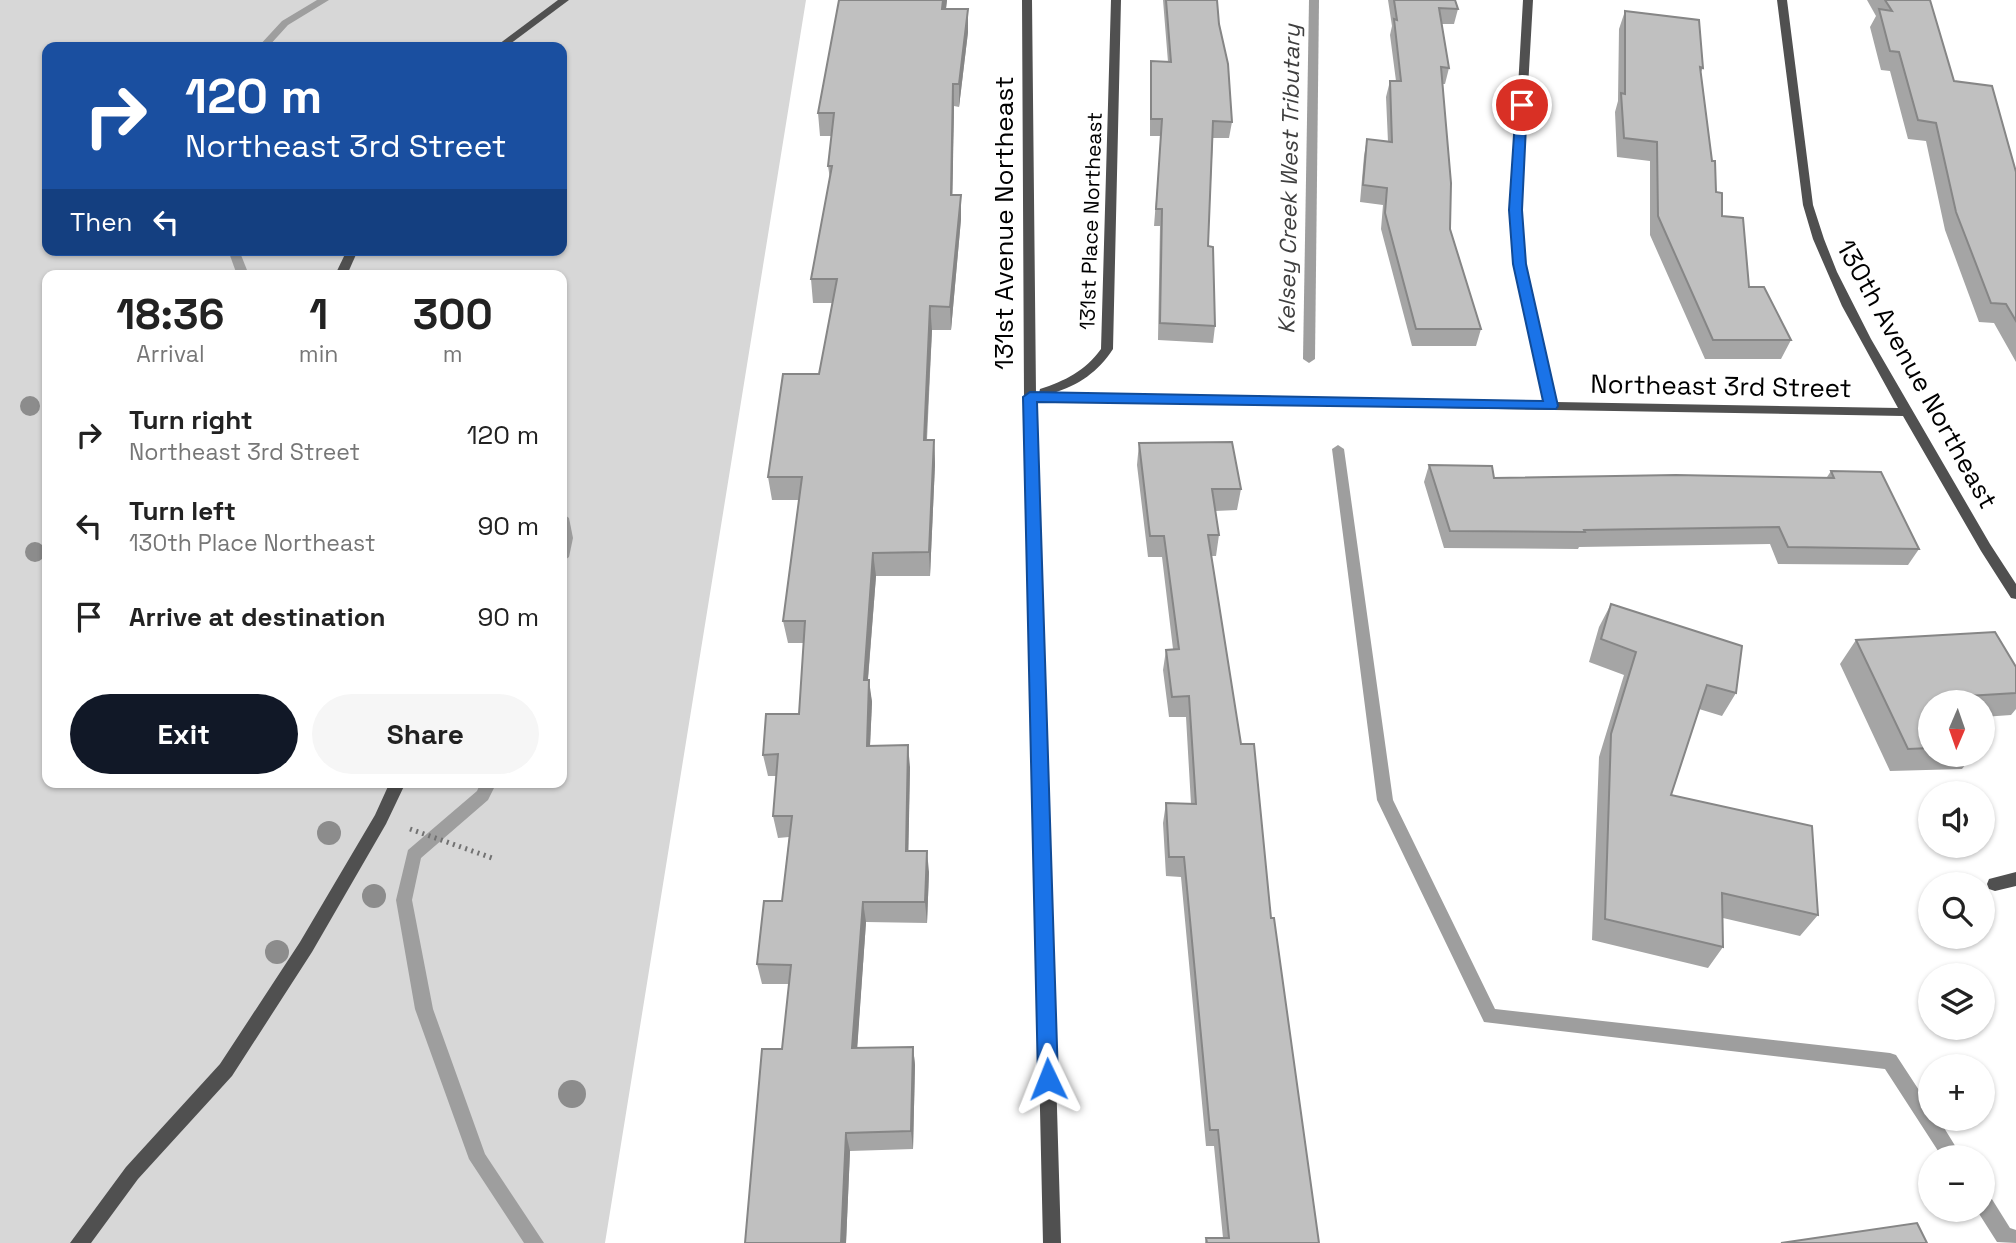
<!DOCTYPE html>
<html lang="en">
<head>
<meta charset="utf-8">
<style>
	body { margin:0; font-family:"Space Grotesk",sans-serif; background:#f6f6f6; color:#222; height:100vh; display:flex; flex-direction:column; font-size:26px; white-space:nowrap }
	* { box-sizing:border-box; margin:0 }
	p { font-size:23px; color:#767676 }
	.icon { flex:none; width:38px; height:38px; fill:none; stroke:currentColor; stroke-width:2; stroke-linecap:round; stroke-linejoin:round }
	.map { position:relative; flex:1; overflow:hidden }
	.details { position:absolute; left:42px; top:270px; width:525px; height:518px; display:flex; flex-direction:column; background:#fff; border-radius:14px; box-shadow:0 2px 5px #0004 }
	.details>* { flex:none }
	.hud { position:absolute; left:42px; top:42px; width:525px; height:214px; border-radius:14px; box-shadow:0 2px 5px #0004; background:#1a4fa0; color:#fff; overflow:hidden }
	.needle { width:46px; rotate:182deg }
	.fabs { position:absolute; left:1918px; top:690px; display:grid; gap:14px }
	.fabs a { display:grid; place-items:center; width:77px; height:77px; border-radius:50%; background:#fff; box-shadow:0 2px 5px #0004; font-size:35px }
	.pin { position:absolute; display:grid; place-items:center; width:60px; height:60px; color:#fff; margin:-30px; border:4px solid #fff; border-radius:50%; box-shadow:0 2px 7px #0007 }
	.me { position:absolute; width:77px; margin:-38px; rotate:358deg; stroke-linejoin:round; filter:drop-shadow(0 0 5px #0008) }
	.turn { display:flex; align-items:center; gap:24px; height:147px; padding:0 28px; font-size:32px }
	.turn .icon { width:91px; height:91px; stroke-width:2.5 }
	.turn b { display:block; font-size:49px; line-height:60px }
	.then { display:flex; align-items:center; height:66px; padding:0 28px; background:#0003; gap:14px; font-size:26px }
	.eta { display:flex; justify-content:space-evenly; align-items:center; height:119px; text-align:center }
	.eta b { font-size:42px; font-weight:600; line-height:49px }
	.action { display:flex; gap:14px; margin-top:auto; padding:14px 28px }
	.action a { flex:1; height:80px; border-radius:42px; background:#111827; color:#fff; font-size:28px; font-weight:600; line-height:80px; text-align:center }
	.action a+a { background:#f6f6f6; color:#222 }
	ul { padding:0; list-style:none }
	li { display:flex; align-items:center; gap:21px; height:91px; padding:0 28px }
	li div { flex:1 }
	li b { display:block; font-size:26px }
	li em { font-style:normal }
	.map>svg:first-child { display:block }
	.green { fill:#d7d7d7; fill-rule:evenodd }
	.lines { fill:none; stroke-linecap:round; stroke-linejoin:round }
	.stream { fill:#9e9e9e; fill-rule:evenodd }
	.path { stroke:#727272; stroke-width:5; stroke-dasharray:2 4.5; stroke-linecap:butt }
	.lane { fill:#505050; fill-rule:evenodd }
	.street { fill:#505050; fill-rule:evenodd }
	.tree { fill:#8c8c8c }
	.wall { fill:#a5a5a5 }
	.shaded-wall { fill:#868686 }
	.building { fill:#c0c0c0; stroke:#868686; stroke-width:2 }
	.route { fill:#1a73e8; stroke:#114b97; stroke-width:2 }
	.labels { text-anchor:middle; stroke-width:5; stroke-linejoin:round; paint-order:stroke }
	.far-street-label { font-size:21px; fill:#000; stroke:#fff }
	.far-water-label { font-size:23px; font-style:italic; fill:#3f3f3f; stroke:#fff }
	.street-label { font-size:26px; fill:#000; stroke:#fff }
</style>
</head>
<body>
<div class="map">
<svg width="2016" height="1243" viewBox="0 0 2016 1243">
	<rect width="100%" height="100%" fill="#fff"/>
	<path class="green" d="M0 0H806L605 1243H0ZM47 47H562V250H47ZM47 275H562V782H47Z"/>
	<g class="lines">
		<g class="stream">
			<path d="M317 0H329L288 25 268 47H258L282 21Z"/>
			<path d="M1309 0H1319L1315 359 1309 363 1303 359Z"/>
			<path d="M228 250H239L249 275H237Z"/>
			<path d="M1338 445 1344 449 1393 800 1495 1009 1890 1053 1896 1055 1930 1107V1118H1938L1962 1157H1942L1885 1069 1484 1022 1377 800 1332 449Z"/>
			<path d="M562 513 569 518 573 538 569 557 562 562Z"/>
			<path d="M481 782H497L488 800 421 858 412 900 433 1009 485 1154 544 1243H524L469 1159 415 1009 396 900 408 850 477 791Z"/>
			<path d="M1983 1194 1990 1196 2010 1228 2016 1230V1243L1997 1242 1976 1209H1983Z"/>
		</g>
		<path class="path" d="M410 829 495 859"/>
		<g class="lane">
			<path d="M558 0H569L506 47H495Z"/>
			<path d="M347 250H358L347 275H335Z"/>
			<path d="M390 782H406L386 824 312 952 232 1076 138 1179 91 1243H70L126 1167 220 1064 300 942 375 815Z"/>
		</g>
		<g class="street">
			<path d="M1022 0H1032L1036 393H1039L1040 389C1065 381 1085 371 1101 349L1111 0H1121L1113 349C1098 372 1079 385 1053 393L1544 402 1513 264 1511 210 1523 0H1533L1521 210 1525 264 1556 402 1898 408 1842 306 1813 239 1803 205 1777 0H1787L1813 205 1824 239 1837 272 1871 339 1990 544 2016 584V599L2011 598 1981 551 1903 416 1036 401 1061 1243H1043L1024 397Z"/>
			<path d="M2016 872V886L1995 891 1989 889 1987 884 1989 879Z"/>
		</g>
	</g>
	<g class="tree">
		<circle cx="30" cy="406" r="10"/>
		<circle cx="35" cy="552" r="10"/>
		<circle cx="329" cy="833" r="12"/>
		<circle cx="374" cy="896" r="12"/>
		<circle cx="277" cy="952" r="12"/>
		<circle cx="572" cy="1094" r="14"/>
	</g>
	<g class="wall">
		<path d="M839 0H947L946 9 968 32 959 107 954 106 952 195 961 219 951 330H932L927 440H934L935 464 930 576H876L868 680 872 702 870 745 910 767 908 851 929 872 927 923 866 922 857 1047H913L915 1065 913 1149 850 1151 846 1243H745L782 1049 789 984H762L757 964 782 901 789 837 778 838 773 816 777 776H768L763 755 799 714 804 643H788L783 621 799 500H772L768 477 819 374 832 303H813L811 279 830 179 828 166 832 136H820L818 113Z"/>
		<path d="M1163 0H1217L1219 24 1232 122 1229 138H1213L1208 246 1215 326 1213 343 1158 340 1160 226H1154L1161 136H1150V78L1151 61 1168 62Z"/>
		<path d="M1388 0H1455L1458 9 1454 24H1441L1449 68 1445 84H1443L1450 229 1481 329 1476 346H1412L1381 229 1383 205 1360 202 1364 156 1367 139 1388 142 1386 97 1390 81H1396L1390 35 1392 26Z"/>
		<path d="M1867 0H1930L1954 81 2016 172V362L1994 323 1979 322 1945 230 1926 141 1908 139 1890 71 1881 70 1870 27 1876 16Z"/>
		<path d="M1625 11 1703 68 1701 72 1716 192 1722 216 1749 287 1791 340 1781 359H1705L1650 235V161L1617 157 1615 112 1618 101 1619 29Z"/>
		<path d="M1139 443 1241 489 1237 510 1215 511 1219 535 1216 556H1211L1241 744 1271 918 1319 1243H1205L1206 1238H1223L1214 1146H1206L1181 877 1166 876 1163 823 1166 803 1191 804 1186 717H1169L1163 670 1166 650 1173 649 1162 557H1148L1137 465Z"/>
		<path d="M1429 465 1494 478 1827 477 1831 471 1919 549 1908 565 1778 564 1770 544 1579 547 1578 549 1444 548 1424 482Z"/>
		<path d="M1611 604 1736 693 1722 716 1699 709 1671 795 1818 915 1800 936 1723 918V947L1708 968 1592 940 1599 757 1624 675 1589 662 1599 627Z"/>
		<path d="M1856 640 2016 667V709L2011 715 1983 717V702H1930V754H1974L1962 769 1890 771 1840 664Z"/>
	</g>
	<g class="shaded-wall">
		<path d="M943 0H947L943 31 942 9Z"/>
		<path d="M968 9V32L959 107V84Z"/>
		<path d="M953 84 954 106 952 219 951 195Z"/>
		<path d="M961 195V219L951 330 950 307Z"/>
		<path d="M930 306 932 330 925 464 924 440Z"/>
		<path d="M934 440 935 464 930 576 929 552Z"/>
		<path d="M873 553 876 576 866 702 864 680Z"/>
		<path d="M869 680 872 702 869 768 867 746Z"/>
		<path d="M908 745 910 767 908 872 906 851Z"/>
		<path d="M927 851 929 872 927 923 925 902Z"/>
		<path d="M863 902 866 922 856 1066 852 1048Z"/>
		<path d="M913 1047 915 1065 913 1149 911 1131Z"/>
		<path d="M846 1133 850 1151 846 1243H841Z"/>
	</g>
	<g class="building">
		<path d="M839 0H943L942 9H968L959 84H953L951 195H961L950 307 930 306 924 440H934L929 552 873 553 864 680H869L867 746 908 745 906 851H927L925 902H863L852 1048 913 1047 911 1131 846 1133 841 1243H745L762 1049H782L791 965 757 964 764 901H782L792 816H773L778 754 763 755 766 714H799L805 621H783L802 477H768L783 374H819L837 279H811L832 166H828L834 113H818Z"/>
		<path d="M1166 0H1217L1219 24 1228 64 1232 122 1213 121 1208 246 1213 247 1215 326 1160 323 1162 209H1156L1162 119H1151V61L1171 62Z"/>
		<path d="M1394 0H1455L1458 9 1439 8 1449 68 1441 67 1451 183 1450 229 1481 329H1416L1385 213 1387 188 1363 185 1367 139 1392 142 1390 81H1401L1394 19 1397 20Z"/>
		<path d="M1885 0H1930L1954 81 1992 86 2016 172V321L2006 304 1991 303 1956 212 1936 123 1918 120 1899 52 1890 51 1879 9 1892 11Z"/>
		<path d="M1625 11 1699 20 1703 68 1700 67 1712 161H1715L1716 192 1722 193V216L1743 218 1749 287H1764L1791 340H1713L1658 216 1657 142 1624 138 1621 93 1625 94Z"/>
		<path d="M1232 442 1241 489H1212L1219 535H1208L1241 744H1254L1271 918H1274L1319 1243H1207L1206 1238H1229L1218 1130H1210L1184 857H1169L1166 803 1196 804 1189 696 1172 697 1166 650 1179 649 1164 536H1150L1139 443Z"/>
		<path d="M1429 465 1492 466 1494 478 1676 475 1834 478 1831 471 1881 472 1919 549 1788 547 1779 527 1584 530 1585 532 1450 531Z"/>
		<path d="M1611 604 1742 646 1736 693 1707 685 1671 795 1812 826 1818 915 1722 893 1723 947 1605 919 1611 734 1636 652 1601 639Z"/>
		<path d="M1995 632 2016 667V693L1952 697 1955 702H1930V748L1908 749 1856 640Z"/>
		<path d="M1917 1223 1927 1243H1781Z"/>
	</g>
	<path class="route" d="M1522 101 1527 105 1522 210 1526 264 1558 406 1556 409 1037 402 1058 1079 1055 1086 1048 1089 1041 1086 1038 1079 1023 397 1030 392 1543 401 1513 264 1509 210 1516 105Z"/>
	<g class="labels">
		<g class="far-street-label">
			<text transform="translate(1091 221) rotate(-88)" y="7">131st Place Northeast</text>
		</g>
		<g class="far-water-label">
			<text transform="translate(1289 179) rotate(-89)" y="8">Kelsey Creek West Tributary</text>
		</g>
		<g class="street-label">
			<text transform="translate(1004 223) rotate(-90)" y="9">131st Avenue Northeast</text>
			<text transform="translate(1917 374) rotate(61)" y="9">130th Avenue Northeast</text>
			<text transform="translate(1721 386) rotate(1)" y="9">Northeast 3rd Street</text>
		</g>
	</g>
</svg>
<div class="fabs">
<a><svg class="needle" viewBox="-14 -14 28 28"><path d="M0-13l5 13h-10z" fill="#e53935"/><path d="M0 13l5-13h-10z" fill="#767676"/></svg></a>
<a><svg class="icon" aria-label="sound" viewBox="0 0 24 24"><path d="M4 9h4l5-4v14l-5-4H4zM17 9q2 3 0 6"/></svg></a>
<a><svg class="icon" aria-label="search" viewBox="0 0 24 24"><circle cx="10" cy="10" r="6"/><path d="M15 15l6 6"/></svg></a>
<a><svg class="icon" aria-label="layers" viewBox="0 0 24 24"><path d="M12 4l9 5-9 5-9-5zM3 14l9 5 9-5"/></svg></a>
<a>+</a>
<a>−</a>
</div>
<div class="pin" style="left:1522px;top:105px;background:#d93025"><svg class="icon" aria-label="arrive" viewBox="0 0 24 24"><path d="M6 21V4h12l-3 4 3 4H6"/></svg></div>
<svg class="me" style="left:1048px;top:1079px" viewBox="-20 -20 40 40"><path d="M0-17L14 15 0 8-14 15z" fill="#1a73e8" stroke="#fff" stroke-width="4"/></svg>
<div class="hud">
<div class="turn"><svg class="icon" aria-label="right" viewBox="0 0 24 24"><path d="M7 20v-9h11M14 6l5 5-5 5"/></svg><div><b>120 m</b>Northeast 3rd Street</div></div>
<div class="then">Then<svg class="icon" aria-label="left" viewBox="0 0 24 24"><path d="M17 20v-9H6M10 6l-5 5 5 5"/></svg></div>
</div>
<section class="details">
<div class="eta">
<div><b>18:36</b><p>Arrival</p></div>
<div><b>1</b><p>min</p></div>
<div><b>300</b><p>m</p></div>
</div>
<ul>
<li><svg class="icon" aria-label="right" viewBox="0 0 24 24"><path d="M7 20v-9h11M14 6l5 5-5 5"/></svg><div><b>Turn right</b><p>Northeast 3rd Street</p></div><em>120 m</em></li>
<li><svg class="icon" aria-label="left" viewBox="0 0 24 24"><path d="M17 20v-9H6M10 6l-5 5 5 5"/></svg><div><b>Turn left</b><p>130th Place Northeast</p></div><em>90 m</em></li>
<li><svg class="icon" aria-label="arrive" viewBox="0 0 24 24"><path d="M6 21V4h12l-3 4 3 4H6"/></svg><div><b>Arrive at destination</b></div><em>90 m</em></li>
</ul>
<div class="action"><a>Exit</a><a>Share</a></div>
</section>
</div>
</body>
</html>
